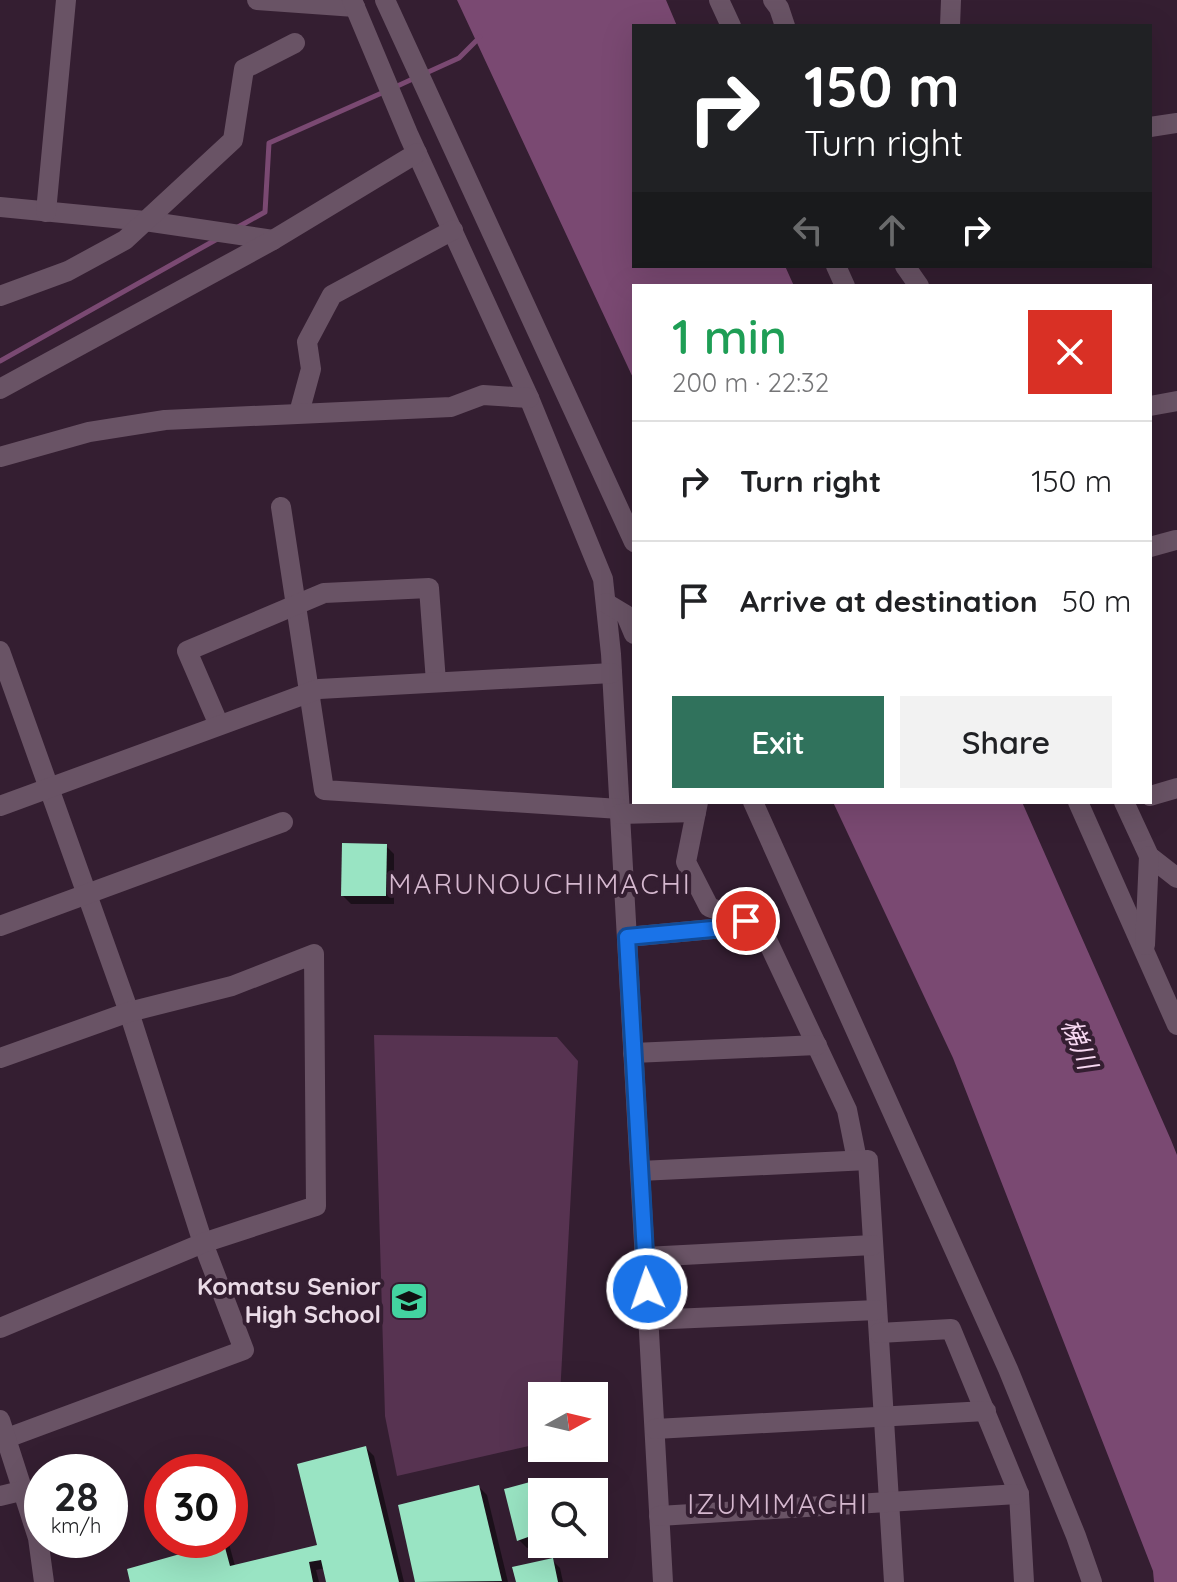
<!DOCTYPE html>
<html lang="en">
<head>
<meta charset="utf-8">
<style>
	body { margin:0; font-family:Quicksand,"Noto Sans JP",sans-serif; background:#f2f2f2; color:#202124; height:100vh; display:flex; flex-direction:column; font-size:30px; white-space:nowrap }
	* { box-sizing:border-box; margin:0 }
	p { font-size:26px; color:#757577 }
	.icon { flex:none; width:44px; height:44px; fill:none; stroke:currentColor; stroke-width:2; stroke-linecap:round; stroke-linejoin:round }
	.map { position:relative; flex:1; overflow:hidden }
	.side { position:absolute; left:632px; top:284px; width:520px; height:520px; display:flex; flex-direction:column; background:#fff; border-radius:0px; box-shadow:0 8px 32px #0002 }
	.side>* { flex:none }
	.hud { position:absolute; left:632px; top:24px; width:520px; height:244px; border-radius:0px; box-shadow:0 8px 32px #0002; background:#202124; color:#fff; overflow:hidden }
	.needle { width:52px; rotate:82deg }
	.controls { position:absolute; left:528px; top:1382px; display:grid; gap:16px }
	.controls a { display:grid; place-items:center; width:80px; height:80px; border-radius:0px; background:#fff; box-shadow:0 8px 32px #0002; font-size:40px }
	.speed { position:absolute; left:24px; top:1454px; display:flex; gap:16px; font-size:40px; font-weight:700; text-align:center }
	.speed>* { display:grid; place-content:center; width:104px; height:104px; border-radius:50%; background:#fff; box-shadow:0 8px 32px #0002; line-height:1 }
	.speed small { font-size:20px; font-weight:400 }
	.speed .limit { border:12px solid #d22; background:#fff; color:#111 }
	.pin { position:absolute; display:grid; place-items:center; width:68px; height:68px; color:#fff; margin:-34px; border:4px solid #fff; border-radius:50%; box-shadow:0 2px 8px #0007 }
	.me { position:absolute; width:88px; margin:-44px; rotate:357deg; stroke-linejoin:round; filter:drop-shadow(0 0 6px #0008) }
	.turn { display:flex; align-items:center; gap:28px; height:168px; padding:0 40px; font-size:36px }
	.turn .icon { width:104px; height:104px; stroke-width:2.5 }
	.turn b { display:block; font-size:56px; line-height:68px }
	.lanes { display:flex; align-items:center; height:76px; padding:0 40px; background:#0003; justify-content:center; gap:40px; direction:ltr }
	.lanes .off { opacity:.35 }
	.round { display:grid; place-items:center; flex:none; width:84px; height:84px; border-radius:0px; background:#f2f2f2 }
	.overview { display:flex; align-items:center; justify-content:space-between; height:136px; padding:0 40px }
	h1 { font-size:48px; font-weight:600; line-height:60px; color:#1e9e55 }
	.primary-button { display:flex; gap:16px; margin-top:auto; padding:16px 40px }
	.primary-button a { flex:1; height:92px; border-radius:0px; background:#30725c; color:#fff; font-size:32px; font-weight:600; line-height:92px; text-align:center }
	.primary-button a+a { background:#f2f2f2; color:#202124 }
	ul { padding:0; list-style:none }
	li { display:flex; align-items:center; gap:24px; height:120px; padding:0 40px; border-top:2px solid #e0e0e0 }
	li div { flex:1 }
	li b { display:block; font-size:30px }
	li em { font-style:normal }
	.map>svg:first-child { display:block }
	.green { fill:#573351 }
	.water { fill:#7a4972 }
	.shadow { fill:#0007 }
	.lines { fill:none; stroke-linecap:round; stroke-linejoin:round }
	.stream { stroke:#7a4972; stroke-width:5 }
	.building { fill:#99e4c3 }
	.minor { stroke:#695365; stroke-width:20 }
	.route-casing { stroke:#114b97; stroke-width:20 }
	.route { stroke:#1a73e8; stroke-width:14 }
	.labels { text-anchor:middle; stroke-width:8; stroke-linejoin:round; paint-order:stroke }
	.poi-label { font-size:24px; font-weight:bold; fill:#eadbe7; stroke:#341e31; text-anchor:end }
	.water-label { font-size:26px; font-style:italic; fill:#f8d9f2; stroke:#341e31 }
	.quarter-label { font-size:28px; letter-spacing:2px; fill:#d5b8cf; stroke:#341e31 }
</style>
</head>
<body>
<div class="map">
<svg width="1177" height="1582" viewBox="0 0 1177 1582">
	<rect width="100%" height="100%" fill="#341e31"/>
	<path class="green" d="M374 1035 557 1037 578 1061 560 1396H542V1443L397 1476 385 1416Z"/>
	<g class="water">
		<path d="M457 0H666L677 26H634V266H785L794 286H634V380Z"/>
		<path d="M833 802H1022L1171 1140 1177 1155V1582H1154L1153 1571 953 1058Z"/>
	</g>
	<g class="shadow">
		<path d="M386 846 394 854V904H351L343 896Z"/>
		<path d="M366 1448 374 1456 404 1582H328L325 1568 316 1570 319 1582H132L182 1556 178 1540H228L235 1566 319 1546Z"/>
		<path d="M529 1484 537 1492 542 1512V1543L527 1548 519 1540 506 1491Z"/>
		<path d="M479 1487 487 1495 508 1582H417L400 1506Z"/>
		<path d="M552 1560 560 1568 563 1582H518Z"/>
	</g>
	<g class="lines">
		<g class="stream">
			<path d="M426 73 459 58 480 37"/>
			<path d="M393 88 417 77"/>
			<path d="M238 227 265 212 269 143 384 92"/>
			<path d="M0 361 219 238"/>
		</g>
	</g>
	<g class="building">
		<path d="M342 843 387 844 386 896H341Z"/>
		<path d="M366 1446 399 1582H326L321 1560 309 1562 313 1582H130L127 1569 180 1554 175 1540H223L230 1566 317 1545 297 1464Z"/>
		<path d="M530 1482 542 1532 517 1541 504 1489Z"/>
		<path d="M479 1485 502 1581 415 1582 398 1505Z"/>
		<path d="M553 1558 558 1582H516L512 1567Z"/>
	</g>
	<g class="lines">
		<g class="minor">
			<path d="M257 0 355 7"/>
			<path d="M352 0 409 136 529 398 603 579 611 654 663 1582"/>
			<path d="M385 0 634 542"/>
			<path d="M719 0 731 26"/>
			<path d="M773 0 779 8 785 26"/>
			<path d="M950 26 951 0"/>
			<path d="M1150 127 1177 123"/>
			<path d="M0 207 145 221 273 240"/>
			<path d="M46 212 66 0"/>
			<path d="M836 266 845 286"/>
			<path d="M905 266 919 286"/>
			<path d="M0 296 68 271 125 240 233 140 244 69 295 43"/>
			<path d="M0 389 273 240 417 153"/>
			<path d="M1150 406 1177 401"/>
			<path d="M299 413 311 369 307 342 332 295 453 230"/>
			<path d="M0 457 89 432 165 420 451 407 483 395 529 398"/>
			<path d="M281 507 324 790 620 809"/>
			<path d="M1150 547 1176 540"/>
			<path d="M606 603 626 615 634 634"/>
			<path d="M0 651 129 1012 203 1243 244 1350 7 1438"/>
			<path d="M219 725 187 651 324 593 429 588 436 682"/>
			<path d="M1150 796 1177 788"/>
			<path d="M698 802 686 862 709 907 761 927 847 1110 857 1160"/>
			<path d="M753 802 1008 1369 1076 1536 1092 1582"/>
			<path d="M1078 802 1177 1025"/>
			<path d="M1124 802 1149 856 1177 878"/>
			<path d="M0 806 319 689 612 673"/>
			<path d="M620 814 696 812"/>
			<path d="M0 926 283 822"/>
			<path d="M627 937 734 927 746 921"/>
			<path d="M1145 945 1149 856"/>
			<path d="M633 1053 817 1045"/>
			<path d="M0 1058 129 1012 232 986 314 954 316 1206 203 1243 0 1328"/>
			<path d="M640 1171 868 1160 894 1582"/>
			<path d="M645 1257 873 1245"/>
			<path d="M648 1320 877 1310"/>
			<path d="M879 1333 951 1329 1019 1494 1024 1582"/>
			<path d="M0 1420 38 1538 44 1582"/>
			<path d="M655 1429 986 1411"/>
			<path d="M0 1496 25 1490"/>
			<path d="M659 1516 1019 1494"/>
		</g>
	</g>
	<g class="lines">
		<defs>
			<path id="route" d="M647 1289 627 937 734 927 746 921"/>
		</defs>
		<use href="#route" class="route-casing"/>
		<use href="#route" class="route"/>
	</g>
	<defs>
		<symbol id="school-square" viewBox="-11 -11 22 22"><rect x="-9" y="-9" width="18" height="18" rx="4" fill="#43d4a0" stroke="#341e31"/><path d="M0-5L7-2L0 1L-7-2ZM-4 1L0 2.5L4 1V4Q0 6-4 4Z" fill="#111"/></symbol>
	</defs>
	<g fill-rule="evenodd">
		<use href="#school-square" x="387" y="1279" width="44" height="44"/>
	</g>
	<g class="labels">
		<g class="poi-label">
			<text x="381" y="1295">Komatsu Senior<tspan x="381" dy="28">High School</tspan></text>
		</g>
		<g class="water-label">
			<text transform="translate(1079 1044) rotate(68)" y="9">梯川</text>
		</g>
		<g class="quarter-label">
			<text x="540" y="894">MARUNOUCHIMACHI</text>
			<text x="778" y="1514">IZUMIMACHI</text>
		</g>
	</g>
</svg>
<div class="controls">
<a><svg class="needle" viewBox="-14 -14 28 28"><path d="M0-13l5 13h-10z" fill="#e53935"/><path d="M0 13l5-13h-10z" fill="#757577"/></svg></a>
<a><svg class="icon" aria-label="search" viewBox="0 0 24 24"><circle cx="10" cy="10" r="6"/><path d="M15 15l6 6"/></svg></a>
</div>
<div class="speed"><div>28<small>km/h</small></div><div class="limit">30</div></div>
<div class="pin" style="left:746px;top:921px;background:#d93025"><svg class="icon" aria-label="arrive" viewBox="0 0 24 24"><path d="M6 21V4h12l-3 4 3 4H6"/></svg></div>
<svg class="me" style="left:647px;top:1289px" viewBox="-20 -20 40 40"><circle r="17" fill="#1a73e8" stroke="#fff" stroke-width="3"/><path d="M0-11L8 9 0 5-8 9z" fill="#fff"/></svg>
<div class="hud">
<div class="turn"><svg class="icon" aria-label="right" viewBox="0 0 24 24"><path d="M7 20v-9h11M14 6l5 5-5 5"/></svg><div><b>150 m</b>Turn right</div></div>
<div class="lanes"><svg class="icon off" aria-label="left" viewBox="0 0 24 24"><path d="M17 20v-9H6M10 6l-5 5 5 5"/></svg><svg class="icon off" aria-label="ahead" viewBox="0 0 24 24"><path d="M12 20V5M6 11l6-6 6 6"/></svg><svg class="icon" aria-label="right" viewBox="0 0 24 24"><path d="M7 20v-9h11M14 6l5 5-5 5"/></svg></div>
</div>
<section class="side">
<div class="overview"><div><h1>1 min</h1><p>200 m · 22:32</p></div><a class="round" style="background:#d93025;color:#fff"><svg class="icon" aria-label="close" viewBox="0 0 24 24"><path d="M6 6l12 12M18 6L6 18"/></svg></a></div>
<ul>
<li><svg class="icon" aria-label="right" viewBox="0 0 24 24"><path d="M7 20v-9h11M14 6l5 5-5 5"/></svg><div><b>Turn right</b></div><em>150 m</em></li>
<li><svg class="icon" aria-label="arrive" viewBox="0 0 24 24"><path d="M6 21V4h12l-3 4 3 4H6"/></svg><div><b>Arrive at destination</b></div><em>50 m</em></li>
</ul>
<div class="primary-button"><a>Exit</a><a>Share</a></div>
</section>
</div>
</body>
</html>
